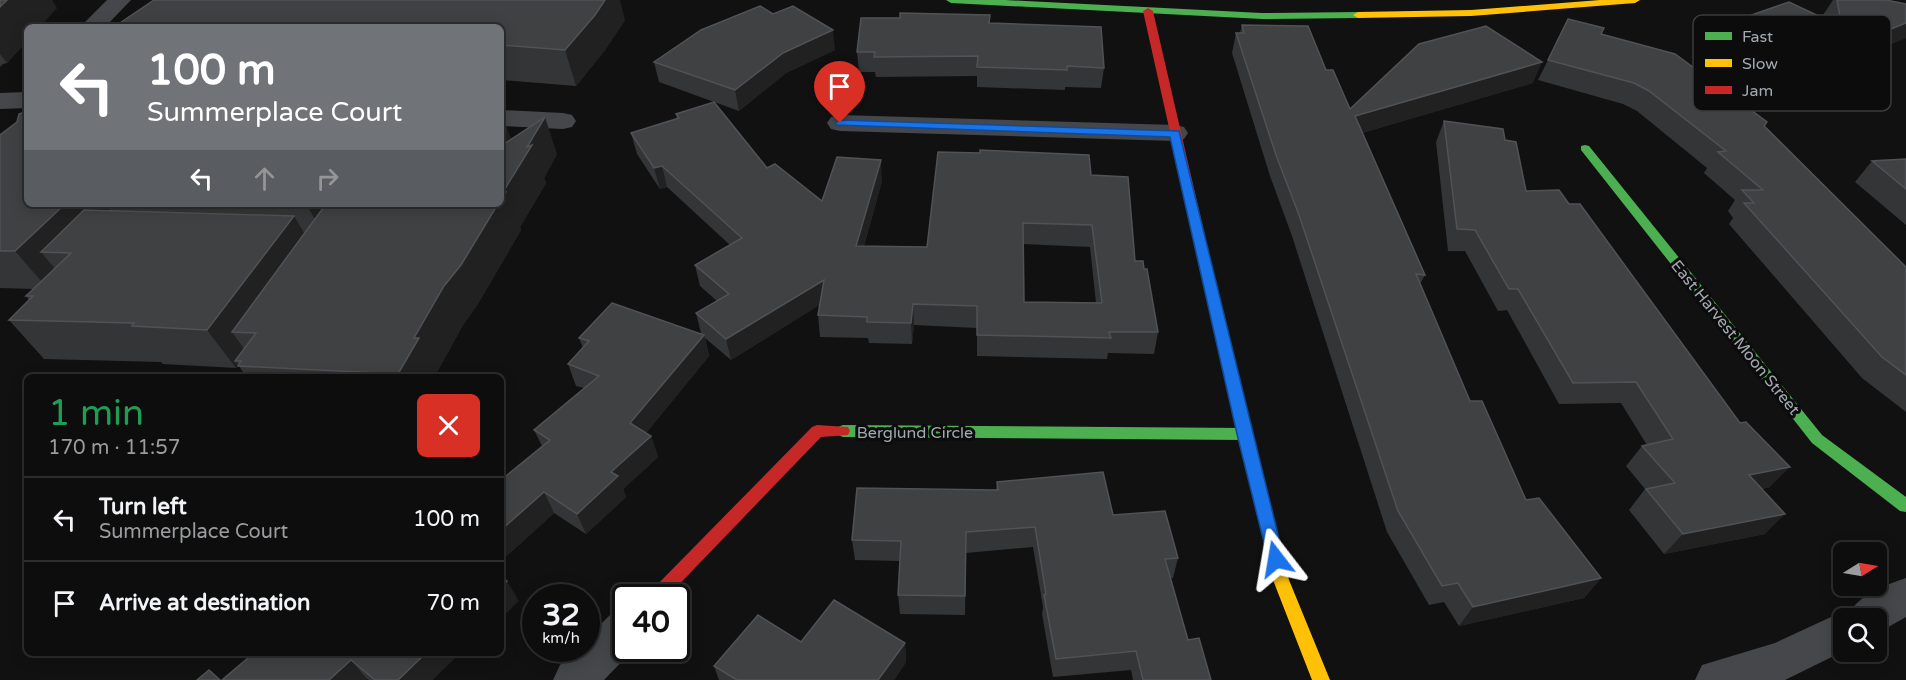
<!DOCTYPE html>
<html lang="en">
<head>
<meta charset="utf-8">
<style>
	body { margin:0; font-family:"Varela Round",sans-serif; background:#161617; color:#f1f3f6; height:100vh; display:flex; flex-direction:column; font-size:22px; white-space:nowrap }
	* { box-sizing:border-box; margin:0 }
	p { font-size:20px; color:#9a9c9e }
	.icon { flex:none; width:33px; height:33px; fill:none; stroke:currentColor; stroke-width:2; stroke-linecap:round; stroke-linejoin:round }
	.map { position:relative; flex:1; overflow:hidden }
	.side { position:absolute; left:24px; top:374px; width:480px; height:282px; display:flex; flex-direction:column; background:#0d0d0e; border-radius:9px; box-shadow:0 3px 15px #0003,0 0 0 2px #2d2d2e }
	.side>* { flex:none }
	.banner { position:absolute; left:24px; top:24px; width:480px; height:183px; border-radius:9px; box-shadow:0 3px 15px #0003,0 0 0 2px #2d2d2e; background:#707479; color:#fff; overflow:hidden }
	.needle { width:39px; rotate:79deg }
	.tools { position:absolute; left:1833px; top:542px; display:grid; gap:12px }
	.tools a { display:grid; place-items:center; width:54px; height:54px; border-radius:9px; background:#0d0d0e; box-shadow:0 3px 15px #0003,0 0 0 2px #2d2d2e; font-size:30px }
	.speed { position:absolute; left:522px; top:584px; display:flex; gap:12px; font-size:30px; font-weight:700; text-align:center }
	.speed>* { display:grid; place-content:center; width:78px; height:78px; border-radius:50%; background:#0d0d0e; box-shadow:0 3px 15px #0003,0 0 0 2px #2d2d2e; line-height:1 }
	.speed small { font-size:15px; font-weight:400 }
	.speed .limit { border:3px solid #111; border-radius:9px; background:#fff; color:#111 }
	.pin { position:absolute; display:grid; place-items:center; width:51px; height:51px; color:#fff; margin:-62px -26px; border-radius:50% 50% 50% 0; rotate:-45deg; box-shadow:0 0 6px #0007 }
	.pin .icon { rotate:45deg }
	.me { position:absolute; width:66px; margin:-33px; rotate:346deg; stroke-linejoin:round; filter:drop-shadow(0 0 4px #0008) }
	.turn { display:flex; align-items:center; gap:21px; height:126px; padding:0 24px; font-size:27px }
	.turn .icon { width:78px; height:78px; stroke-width:2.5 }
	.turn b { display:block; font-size:42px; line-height:51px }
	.lanes { display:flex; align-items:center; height:57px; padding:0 24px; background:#0003; justify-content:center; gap:30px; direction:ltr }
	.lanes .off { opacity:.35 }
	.round { display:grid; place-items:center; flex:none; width:63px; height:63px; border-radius:9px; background:#161617 }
	.overview { display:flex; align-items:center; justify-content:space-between; height:102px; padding:0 24px }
	h1 { font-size:36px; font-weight:600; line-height:45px; color:#1e9e55 }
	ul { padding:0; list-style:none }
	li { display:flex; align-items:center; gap:18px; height:84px; padding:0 24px; border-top:2px solid #2d2d2e }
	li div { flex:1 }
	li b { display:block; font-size:22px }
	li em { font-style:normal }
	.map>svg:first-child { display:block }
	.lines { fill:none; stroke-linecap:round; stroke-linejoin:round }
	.street { fill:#45474a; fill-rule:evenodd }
	.fast { fill:#4caf50; fill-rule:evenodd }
	.slow { fill:#ffc107; fill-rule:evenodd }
	.jam { fill:#c62828; fill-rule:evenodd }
	.wall { fill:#343536; fill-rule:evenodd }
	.shaded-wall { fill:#212122 }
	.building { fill:#404143; stroke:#505255; stroke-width:1.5; fill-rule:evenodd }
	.route { fill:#1a73e8; stroke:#114b97; stroke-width:1.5 }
	.labels { text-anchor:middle; stroke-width:6; stroke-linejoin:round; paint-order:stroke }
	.street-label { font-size:16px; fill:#a3a9b1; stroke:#0c0c0d }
	.key { fill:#0c0c0d; stroke:#393b3e; stroke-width:1.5 }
	.key-label { font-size:16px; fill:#a3a9b1 }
</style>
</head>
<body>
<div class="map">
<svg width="1906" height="680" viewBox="0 0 1906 680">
	<rect width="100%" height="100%" fill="#111112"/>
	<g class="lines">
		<g class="street">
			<path d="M107 0H131L105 27H80Z"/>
			<path d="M27 92V108L0 109V93Z"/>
			<path d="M501 110 563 113 572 115 576 121 572 127 563 129 501 126Z"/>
			<path d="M840 115 1175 125 1184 127 1188 133 1184 139 1175 141 840 131 831 129 827 123 831 117Z"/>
			<path d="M1906 578V617L1876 634V618H1844V651L1785 680H1695L1702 665 1775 643 1844 611 1850 613C1858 595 1888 584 1906 578Z"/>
			<path d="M626 609V648H635L604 680H553L560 665 577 648H586V639L611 614Z"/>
		</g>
		<g class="fast">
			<path d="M946 0H1005L1262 13 1358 12 1363 15 1358 18 1262 19 951 3Z"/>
			<path d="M1585 145 1589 146 1822 435 1906 497V512L1900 511 1812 443 1581 150V146Z"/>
			<path d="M843 425 1244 428 1249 430 1251 434 1249 438 1244 440 843 437 838 435 836 431 838 427Z"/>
		</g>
		<g class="slow">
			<path d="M1600 0H1640L1635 3 1471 16 1358 18 1353 15 1358 12 1471 10Z"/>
			<path d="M1207 267 1213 271 1251 434 1289 580 1330 680H1312L1273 580 1237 434 1201 271Z"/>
		</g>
		<g class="jam">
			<path d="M1148 8 1153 11 1213 271 1207 275 1201 271 1143 11Z"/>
			<path d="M817 425 848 427 850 431 848 435 821 437 667 597H648L650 592 812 427Z"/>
		</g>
	</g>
	<g class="wall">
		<path d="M0 0 57 8 27 27V41L7 63 3 64 0 67Z"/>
		<path d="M1833 0H1886L1906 4V38L1831 67 1848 89 1833 110 1738 101 1765 126 1906 267V412L1862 378 1729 224 1733 218 1728 211 1735 200 1704 173 1707 168 1637 111 1623 104 1538 80 1548 60 1601 34 1718 86 1705 65 1711 54 1706 47 1717 27 1824 18 1823 15Z"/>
		<path d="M990 15V23L1104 68 1101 88 1065 87V90L977 87V76L876 77 875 72H859L857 52 900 18Z"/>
		<path d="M625 20 605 50 576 86 501 80V27Z"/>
		<path d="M1242 25 1326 70 1350 109 1533 83 1362 133 1425 275 1420 284 1470 401 1526 500 1601 578 1584 598 1459 626 1444 602 1429 605 1387 532 1292 236 1270 176 1232 53 1236 33H1240Z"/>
		<path d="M835 50 786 73 739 111 659 82 654 62Z"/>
		<path d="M676 114 822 201 882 181 864 246 927 247 1091 175 1135 261 1144 269 1158 332 1154 354 1108 353 1107 359 977 356V328L914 325 912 344 869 343 868 338 820 337 818 315 819 305 731 360 705 338 709 356 646 433 651 436 658 457 623 489 626 497 586 534 554 513 501 561 542 446 534 430 584 388 576 386 568 364 583 348 579 338 701 333 696 313 717 301 700 286 695 265 730 245 667 187 660 189 637 154 631 133 677 119ZM1023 244 1090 247 1096 303 1024 302Z"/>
		<path d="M504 120 511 140 557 154 544 178 546 183 520 227 521 230 478 304 463 325 437 372 440 376H246L238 365 236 368 163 364 161 362 44 359 9 320 29 300 26 296 33 289 0 288V135L27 204H501Z"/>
		<path d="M1444 121 1505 140 1526 191 1770 487 1762 489 1765 534 1664 554 1629 510 1645 489 1626 466 1642 446 1647 445 1621 403 1559 404 1507 310 1498 311 1465 251H1448L1436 142Z"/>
		<path d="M1906 159V225L1855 182 1872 161Z"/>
		<path d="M997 482 1113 515 1178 558 1173 578H1170L1188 640 1211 680H1133L1131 670 1053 677 1042 614 1043 607 1033 547 966 553 965 615 900 614 898 595 900 561 855 560 852 540 996 490Z"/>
		<path d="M801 642 905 643 906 662 894 680H719L714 666Z"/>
		<path d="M255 652H461L432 680H369L367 679Z"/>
	</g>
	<g class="shaded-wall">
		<path d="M7 0H52L57 8 40 27H27V41L7 63 0 54V7Z"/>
		<path d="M605 0H620L625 20 605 50 576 86 565 50Z"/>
		<path d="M1906 23V38L1809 76 1823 56Z"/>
		<path d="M833 30 835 50 786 73 739 111 735 90 783 53Z"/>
		<path d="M1542 62 1533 83 1348 137 1355 116Z"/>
		<path d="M545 117 557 154 544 178 546 183 520 227 521 230 478 304 463 325 437 372 440 376H400L398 374 414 338 444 286 498 204H501L503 192 527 147Z"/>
		<path d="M504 120 518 157 501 178V124Z"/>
		<path d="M881 160 882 181 858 267 856 246Z"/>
		<path d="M662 166 667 187 660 189 654 168Z"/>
		<path d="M65 204H105L116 220 71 253 41 252 61 276 48 289 15 251Z"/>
		<path d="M306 204H352L327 240Z"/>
		<path d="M294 216 317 254 256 333 232 332 247 353 235 361 238 365 236 368 207 330Z"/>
		<path d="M824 280 826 301 731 360 726 339Z"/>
		<path d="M913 304 914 325 912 344 911 323Z"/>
		<path d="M704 335 709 356 637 444 630 423Z"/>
		<path d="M651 436 658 457 623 489 626 497 586 534 577 514 611 472Z"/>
		<path d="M1790 467 1770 487 1730 496 1749 475Z"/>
		<path d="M544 492 554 513 501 561V530Z"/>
		<path d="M1785 514 1765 534 1664 554 1683 534Z"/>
		<path d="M1601 578 1584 598 1459 626 1473 607Z"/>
		<path d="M507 581 519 601 501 618V587Z"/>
		<path d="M905 643 906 662 894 680H878Z"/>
		<path d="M427 652H461L432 680H398Z"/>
		<path d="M351 660 367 679 366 680H329Z"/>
	</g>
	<g class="building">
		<path d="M0 0H7L0 7Z"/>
		<path d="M154 0H605L595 15 565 50 501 45V27H114Z"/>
		<path d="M1837 0H1886L1906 4V23L1823 56 1848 89 1739 79 1717 45 1733 46 1717 27 1789 2 1842 27Z"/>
		<path d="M760 6 773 14 793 6 833 30 783 53 735 90 654 62 701 30Z"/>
		<path d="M900 13 990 15 989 23 1101 27 1104 68 1067 66V70L977 67 978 56 874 57 875 52H857L861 18H900Z"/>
		<path d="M1568 19 1604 28 1601 34 1675 54 1767 122 1764 126 1906 267V375L1882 357 1744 203H1754L1742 190H1763L1718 152 1726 151 1649 91 1634 83 1548 60Z"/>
		<path d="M1242 25 1308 26 1326 70H1333L1350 109 1419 44 1486 26 1542 62 1355 116 1425 275 1416 274 1470 401H1482L1526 500 1539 498 1601 578 1473 607 1458 583 1442 586 1398 511 1299 215 1276 155 1236 33H1244Z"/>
		<path d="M714 102 767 168 775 164 822 201 837 157 881 160 856 246 927 247 938 152 980 153V150L1089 155 1091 175 1128 177 1135 261H1143L1144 269H1147L1158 332H1109L1111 338 977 335V306L913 304 911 323 867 322V317L818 315 824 280 726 339 696 313 729 294 695 265 742 238 662 166 654 168 631 133 679 118 676 114ZM1023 223 1092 225 1102 303 1024 302Z"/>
		<path d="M27 111V204H65L15 251H0V135L17 122 19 114Z"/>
		<path d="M545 117 527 147 532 145 503 192H506L501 200V146Z"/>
		<path d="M1444 121 1503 129 1505 140 1516 142 1526 191 1559 190 1569 204H1580L1740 423 1746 422 1790 467 1749 475 1785 514 1683 534 1646 489 1675 483 1642 446 1673 439 1636 382 1573 383 1518 289H1509L1475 230 1457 229Z"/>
		<path d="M1906 159V189L1872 161Z"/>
		<path d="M326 204H498L461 265 444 286 414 338H419L398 374 238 366 241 361H235L256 333 232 332Z"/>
		<path d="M84 210 294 216 207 330 132 326 134 323 9 320 33 296H26L71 253 41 252Z"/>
		<path d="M612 303 704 335 630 423 651 436 611 472 618 476 577 514 544 492 501 530V480L550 440 534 430 599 376 568 364 589 341 579 338Z"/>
		<path d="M1103 472 1113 515 1165 511 1178 558 1165 559 1188 640 1199 638 1211 680H1143L1136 651 1056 659 1044 595 1046 594 1035 527 966 532 965 596 898 595 901 541 852 540 857 488 998 490 997 482Z"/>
		<path d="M501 577 507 581 501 587Z"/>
		<path d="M834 600 905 643 878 680H737L714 666 758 615 801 642Z"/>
		<path d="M255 652H427L398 680H375L351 660 329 680H222Z"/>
		<path d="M209 670 220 680H197Z"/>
	</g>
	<path class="route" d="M840 120 1179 131 1284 559 1282 564 1276 566 1270 564 1268 559 1237 434 1170 137 837 125 835 123Z"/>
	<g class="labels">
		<g class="street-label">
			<text transform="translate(1736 337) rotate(51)" y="6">East Harvest Moon Street</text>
			<text x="915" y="438">Berglund Circle</text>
		</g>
	</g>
	<rect x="1693" y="15" width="198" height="96" rx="9" class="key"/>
	<rect x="1705" y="32" width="27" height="8" fill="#4caf50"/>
	<rect x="1705" y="59" width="27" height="8" fill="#ffc107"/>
	<rect x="1705" y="86" width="27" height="8" fill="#c62828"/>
	<g class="key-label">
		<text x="1742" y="42">Fast</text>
		<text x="1742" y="69">Slow</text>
		<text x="1742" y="96">Jam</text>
	</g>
</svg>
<div class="tools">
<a><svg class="needle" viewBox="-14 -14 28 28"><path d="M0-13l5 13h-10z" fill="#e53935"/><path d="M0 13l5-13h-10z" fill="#9a9c9e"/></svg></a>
<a><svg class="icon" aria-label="search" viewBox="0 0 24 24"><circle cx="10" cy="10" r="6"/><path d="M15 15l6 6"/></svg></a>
</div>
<div class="speed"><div>32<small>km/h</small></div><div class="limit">40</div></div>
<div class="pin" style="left:840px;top:123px;background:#d93025"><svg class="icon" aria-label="arrive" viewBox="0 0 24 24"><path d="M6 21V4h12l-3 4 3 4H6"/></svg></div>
<svg class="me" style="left:1276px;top:559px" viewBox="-20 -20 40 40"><path d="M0-17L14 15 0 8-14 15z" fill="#1a73e8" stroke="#fff" stroke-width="4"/></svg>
<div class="banner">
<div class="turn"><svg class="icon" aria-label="left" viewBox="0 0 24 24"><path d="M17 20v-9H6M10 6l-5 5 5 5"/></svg><div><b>100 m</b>Summerplace Court</div></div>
<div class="lanes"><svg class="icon" aria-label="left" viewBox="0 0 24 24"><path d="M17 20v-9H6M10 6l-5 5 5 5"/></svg><svg class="icon off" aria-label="ahead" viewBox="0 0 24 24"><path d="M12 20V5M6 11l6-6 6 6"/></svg><svg class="icon off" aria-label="right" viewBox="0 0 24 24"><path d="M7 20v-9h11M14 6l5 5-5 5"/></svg></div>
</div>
<section class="side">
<div class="overview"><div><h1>1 min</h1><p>170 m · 11:57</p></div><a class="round" style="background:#d93025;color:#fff"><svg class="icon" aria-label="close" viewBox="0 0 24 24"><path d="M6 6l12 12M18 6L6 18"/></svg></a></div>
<ul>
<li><svg class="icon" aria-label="left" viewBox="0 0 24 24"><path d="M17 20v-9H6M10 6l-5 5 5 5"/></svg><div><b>Turn left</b><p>Summerplace Court</p></div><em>100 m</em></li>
<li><svg class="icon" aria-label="arrive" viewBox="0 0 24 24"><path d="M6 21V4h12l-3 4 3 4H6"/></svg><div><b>Arrive at destination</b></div><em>70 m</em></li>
</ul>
</section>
</div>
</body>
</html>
